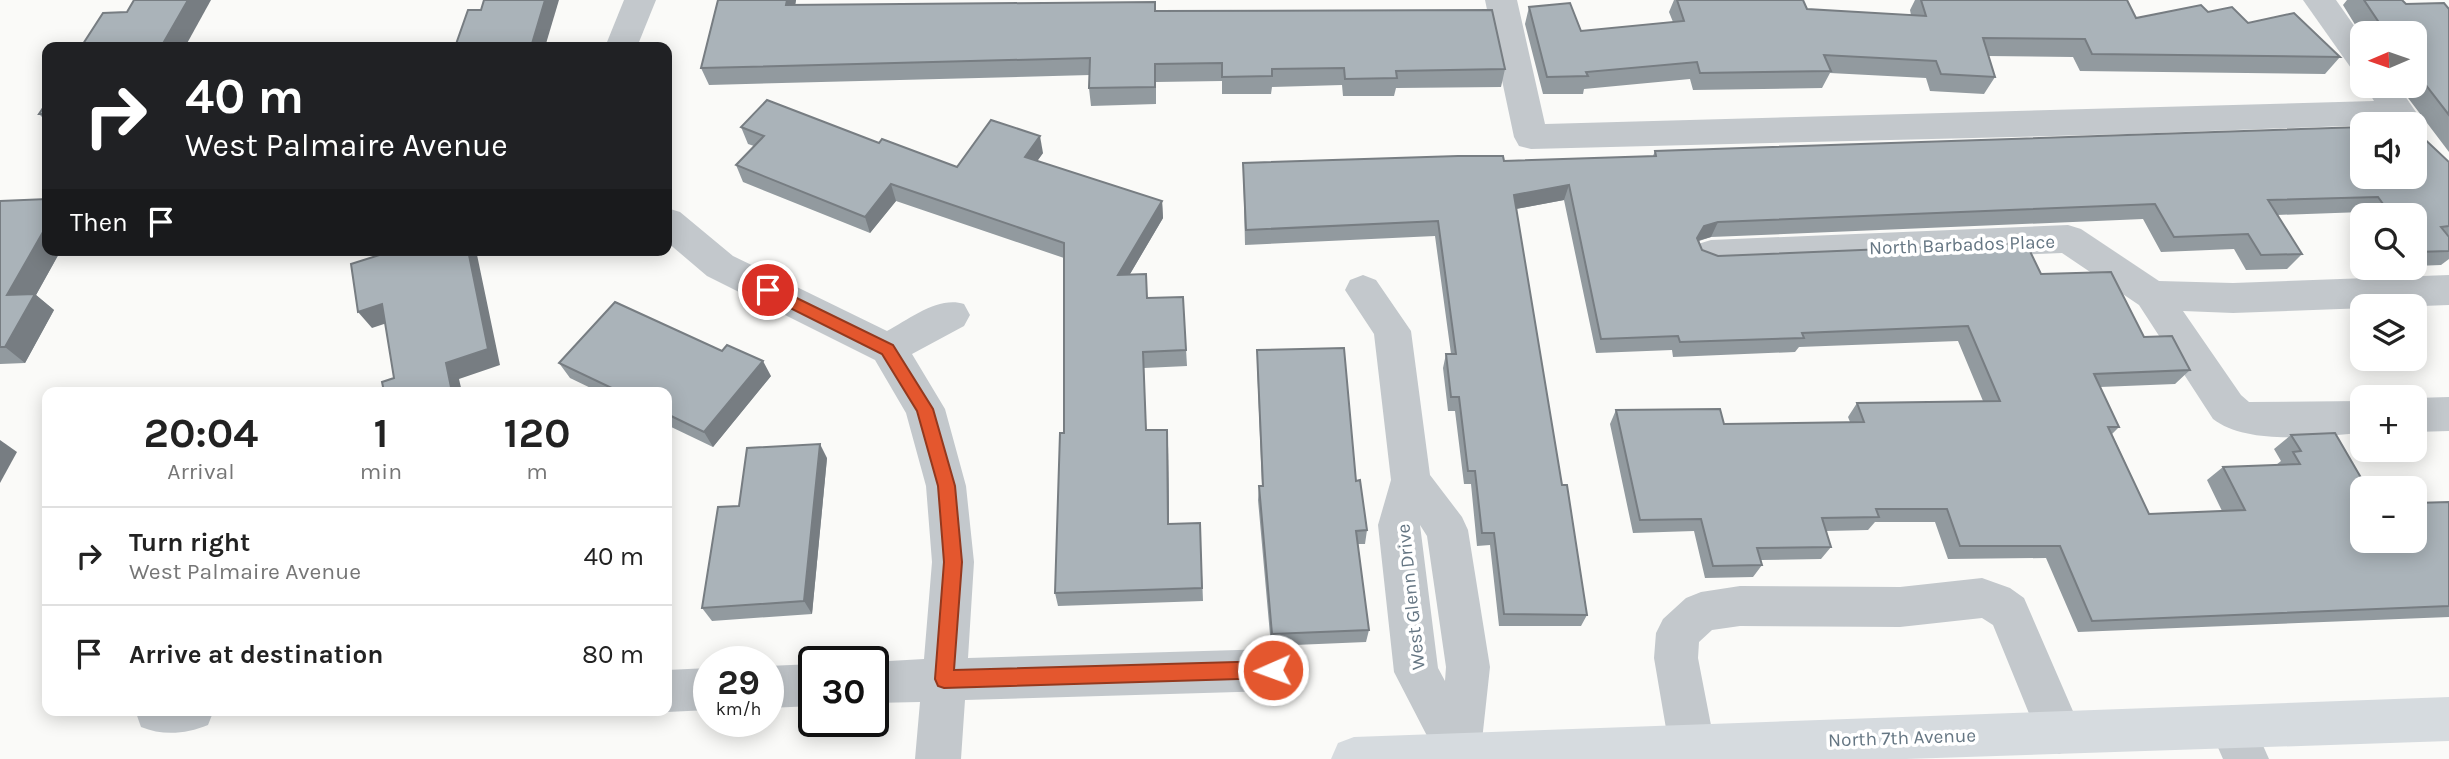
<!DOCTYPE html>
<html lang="en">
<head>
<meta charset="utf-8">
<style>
	body { margin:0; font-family:Karla,sans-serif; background:#f2f2f2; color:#222; height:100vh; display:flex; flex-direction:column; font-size:26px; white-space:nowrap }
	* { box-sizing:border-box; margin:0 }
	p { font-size:23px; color:#767676 }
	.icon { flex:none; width:38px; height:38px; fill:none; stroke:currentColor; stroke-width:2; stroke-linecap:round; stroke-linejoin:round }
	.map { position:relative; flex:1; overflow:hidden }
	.details { position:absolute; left:42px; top:387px; width:630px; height:329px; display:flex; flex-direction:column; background:#fff; border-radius:14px; box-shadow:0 4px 18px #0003 }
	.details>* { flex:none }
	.hud { position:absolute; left:42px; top:42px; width:630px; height:214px; border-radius:14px; box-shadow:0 4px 18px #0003; background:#202124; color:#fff; overflow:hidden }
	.needle { width:46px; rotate:268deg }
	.fabs { position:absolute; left:2350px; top:21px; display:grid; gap:14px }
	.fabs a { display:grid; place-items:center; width:77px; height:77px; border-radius:14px; background:#fff; box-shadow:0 4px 18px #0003; font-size:35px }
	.speed { position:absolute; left:693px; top:646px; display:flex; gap:14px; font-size:35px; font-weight:700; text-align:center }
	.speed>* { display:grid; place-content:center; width:91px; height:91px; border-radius:50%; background:#fff; box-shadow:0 4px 18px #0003; line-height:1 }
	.speed small { font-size:18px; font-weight:400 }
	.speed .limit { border:4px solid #111; border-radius:10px; background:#fff; color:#111 }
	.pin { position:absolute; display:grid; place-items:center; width:60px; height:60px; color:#fff; margin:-30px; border:4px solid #fff; border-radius:50%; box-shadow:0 2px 7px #0007 }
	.me { position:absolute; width:77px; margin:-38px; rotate:268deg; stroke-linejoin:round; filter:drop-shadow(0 0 5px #0008) }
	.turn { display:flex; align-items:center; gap:24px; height:147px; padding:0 28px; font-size:32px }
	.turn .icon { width:91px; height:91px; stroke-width:2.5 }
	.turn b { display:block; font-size:49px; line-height:60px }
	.then { display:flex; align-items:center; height:66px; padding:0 28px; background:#0003; gap:14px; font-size:26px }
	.eta { display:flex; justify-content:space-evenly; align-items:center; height:119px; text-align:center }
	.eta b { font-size:42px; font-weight:700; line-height:49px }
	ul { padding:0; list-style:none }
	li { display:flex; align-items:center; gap:21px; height:98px; padding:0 28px; border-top:2px solid #e0e0e0 }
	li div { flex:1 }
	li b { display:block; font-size:26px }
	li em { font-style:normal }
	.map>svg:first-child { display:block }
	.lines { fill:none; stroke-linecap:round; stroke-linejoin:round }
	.minor { fill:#c3c8cc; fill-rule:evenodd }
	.major { fill:#d6dbdf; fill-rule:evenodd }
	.wall { fill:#929a9f }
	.shaded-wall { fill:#777d82 }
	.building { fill:#aab3b9; stroke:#777d82; stroke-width:2 }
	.route { fill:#e4572e; stroke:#94391e; stroke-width:2 }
	.labels { text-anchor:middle; stroke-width:7; stroke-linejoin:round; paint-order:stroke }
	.street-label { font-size:19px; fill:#657683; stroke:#fff }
</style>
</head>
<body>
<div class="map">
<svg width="2449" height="759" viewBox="0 0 2449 759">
	<rect width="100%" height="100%" fill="#fafaf8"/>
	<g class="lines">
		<g class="minor">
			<path d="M624 0H656L637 47H605Z"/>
			<path d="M1485 0H1517L1545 124 2374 101 2365 86H2398L2416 112 2411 121 2399 124 2129 134 1531 149 1519 146 1514 137Z"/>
			<path d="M2303 0H2336L2362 37V71L2351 68Z"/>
			<path d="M667 208 680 212 733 256 887 331C910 319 938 296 964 304L970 315 964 326 912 354 945 409 966 486 974 562 968 658 1273 649 1289 655 1295 670 1289 685 1273 691 965 700 961 759H915L920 702 873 703 872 662 924 659 932 562 926 486 906 413 875 360 707 276 667 242Z"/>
			<path d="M2068 225 2081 229 2159 281 2233 283 2449 275V305L2233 313 2183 311 2241 395 2249 402 2362 401V433C2319 436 2248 446 2213 419L2139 305 2062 253 1711 268 1698 264 1693 254 1698 244 1711 240Z"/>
			<path d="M1363 275 1376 280 1411 331 1430 475 1462 517 1468 530 1490 667 1480 759H1439L1394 672 1378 525 1391 480 1374 334 1345 290 1350 280ZM1420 525 1427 536 1446 667 1445 681 1438 668Z"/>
			<path d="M2449 397V431L2415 432V398Z"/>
			<path d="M1982 578 2010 588 2024 598 2082 732 2075 748 2059 754 2043 748 1993 625 1982 618 1900 627 1740 626 1712 630 1699 642 1698 658 1715 746 1709 759H1675L1669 746 1654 658 1656 633 1663 619 1686 598 1701 592 1740 586 1900 587Z"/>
			<path d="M814 664V706L768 708V666Z"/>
			<path d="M709 668V710L667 712 663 710H667V670Z"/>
			<path d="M2232 705 2248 712 2269 759H2223L2209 727 2216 712Z"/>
			<path d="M135 710H214L208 725C186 734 163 736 141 727Z"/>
		</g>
		<path class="major" d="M2449 697V741L1906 759H1331L1338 743 1354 737Z"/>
	</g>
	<g class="wall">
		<path d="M718 0H796L795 5 1155 11 1505 69 1501 87 1396 88 1394 96H1343L1342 85 1272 87 1271 94H1222V81L1156 82V104L1091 106 1089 88 1090 75 709 85 701 68Z"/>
		<path d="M1674 0H1803L1807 9 1911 15 1910 10 1915 0H2127L2136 18 2208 12 2248 23 2340 57 2325 74 2080 71 2073 57 1988 56 1995 77 1984 94 1930 91 1926 78 1830 73 1822 88 1693 90 1690 79 1584 89 1583 94H1543L1525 24 1529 7 1581 31 1673 22 1669 12Z"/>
		<path d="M2347 0H2402L2406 4 2449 9V152L2399 86H2415V33H2362V36L2343 5Z"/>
		<path d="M47 102V122L39 114Z"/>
		<path d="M741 127 879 143 957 167 1043 153 1037 161 1162 201 1163 218 1130 274 1147 298 1183 297 1187 366 1144 368 1146 430 1168 444 1169 524 1200 523 1203 601 1058 606 1055 593 1064 433V258L896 201 870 233 743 182 736 165 754 146 748 144Z"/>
		<path d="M1655 151 2449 162V259L2441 265 2415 266V215H2365L2363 212 2277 215 2302 254 2287 269 2246 270 2234 249 2161 252 2143 219 1711 237 1699 241 1702 250 1718 256 2041 274 2144 337 2190 370 2175 384 2100 387 2119 427 2112 434 2149 514 2222 511 2207 480 2223 467 2276 465 2281 461 2274 449 2291 435 2362 541 2449 502V617L2078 632 2046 558 1948 559 1935 522H1875L1868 530 1826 531 1831 547 1821 559 1761 560 1762 565 1753 577 1705 578 1694 531 1633 533 1610 424 1616 410 1724 424 1850 422 1848 417 1857 403 1983 401 1958 341 1799 347 1795 352 1673 357 1672 350 1596 353 1564 200 1516 209 1562 485 1587 615 1581 626H1499L1490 545 1477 546 1471 484H1464L1455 411H1448L1443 368 1446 354H1451L1435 236 1245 245 1243 163 1504 161 1653 156Z"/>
		<path d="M0 201 47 250H61L36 295 54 310 25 363 0 364Z"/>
		<path d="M1257 350 1356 481 1367 530 1365 544H1358L1369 630 1366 642 1271 646 1258 500 1259 486H1262L1257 365Z"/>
		<path d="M559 363 771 376 713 447 667 425V392H599L570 378Z"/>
		<path d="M827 458 812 614 712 621 702 608 739 506Z"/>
	</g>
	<g class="shaded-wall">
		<path d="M188 0H211L185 47H161Z"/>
		<path d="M545 0H559L545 47H531Z"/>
		<path d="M787 0H796L792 23 786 5Z"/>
		<path d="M1040 136 1043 153 1028 174 1025 157Z"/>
		<path d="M891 184 896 201 870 233 865 217Z"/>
		<path d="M1569 185 1564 200 1510 210 1514 195Z"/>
		<path d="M1162 201 1163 218 1120 291 1118 275Z"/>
		<path d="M1718 222 1711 237 1697 241V238L1704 226Z"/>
		<path d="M47 225V250H61L36 295 54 310 25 363 5 347 7 295Z"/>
		<path d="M468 250H476L500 365 459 379 462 392H452L446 363Z"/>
		<path d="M382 304 396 320 372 328 358 312Z"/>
		<path d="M763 361 771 376 713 447 704 432Z"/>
		<path d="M1167 430 1168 444 1169 538 1168 524Z"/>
		<path d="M0 440 17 452 0 483Z"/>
		<path d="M820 444 827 458 812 614 804 601Z"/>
	</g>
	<g class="building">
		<path d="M134 0H188L161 47H81L103 13 127 12Z"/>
		<path d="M484 0H545L531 47H455L468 10H481Z"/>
		<path d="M718 0H787L786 5 1155 2V11L1492 10 1505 69 1396 71 1397 78 1345 79 1344 68 1272 69V76L1222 77V63L1155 64V87L1089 88 1090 58 701 68Z"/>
		<path d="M1677 0H1803L1807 9 1926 16 1921 0H2127L2136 18 2201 5 2208 12 2232 7 2248 23 2294 13 2340 57 2092 54 2085 39 1983 38 1995 77 1941 74 1936 61 1824 55 1831 71 1700 73 1697 62 1586 72 1588 76 1547 77 1529 7 1570 3 1581 31 1684 21Z"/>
		<path d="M2364 0H2402L2406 4 2444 3 2449 9V115L2415 71V33H2386Z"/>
		<path d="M767 100 879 143 882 139 957 167 991 120 1040 136 1025 157 1162 201 1118 275 1146 274 1147 298 1183 297 1186 350 1143 352 1146 430H1167L1168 524 1200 523 1202 588 1055 593 1060 433H1064V243L891 184 865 217 736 165 764 136 741 127Z"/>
		<path d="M47 102V114H39Z"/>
		<path d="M2362 127V177H2415V130L2449 162V226L2441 227 2449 237V251L2416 252 2415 250V215H2391L2378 197 2268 200 2302 254 2261 255 2248 234 2174 237 2155 204 1718 222 1704 226 1697 238 1702 250 1718 256 2026 243 2041 274 2111 272 2144 337 2172 336 2190 370 2094 374 2119 427H2108L2149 514 2245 510 2223 467 2300 464 2293 452 2301 451 2291 435 2335 433 2367 488H2362V541H2415V503L2449 502V606L2092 621 2060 546H1960L1947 509H1876L1879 517 1822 518 1831 547 1757 548 1762 565 1713 566 1701 519 1640 520 1616 410 1720 409 1724 424 1864 422 1857 403 2000 401 1968 326 1802 333 1804 338 1680 342 1678 336 1601 339 1569 185 1514 195 1562 485H1567L1587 615 1504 614 1494 533H1482L1475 471H1468L1459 397H1451L1446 354H1456L1438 221 1246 230 1243 163 1458 156H1503L1504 161 1656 156 1655 151Z"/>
		<path d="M47 199V225L7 295 35 294 5 347H0V201Z"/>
		<path d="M393 250H468L488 349 446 363 452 392H384L382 382 394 378 382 304 358 312 351 264 392 251Z"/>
		<path d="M615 302 722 351 727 345 763 361 704 432 667 414V392H620L559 363Z"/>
		<path d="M1344 348 1356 481 1360 480 1367 530 1356 531 1369 630 1272 634 1259 486H1263L1257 350Z"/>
		<path d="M820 444 804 601 702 608 718 507 739 506 747 448Z"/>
	</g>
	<path class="route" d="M768 284 893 345 933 409 955 486 962 562 954 670 1273 661 1279 664 1282 670 1279 676 1273 678 944 688 938 686 935 679 944 562 938 486 917 411 882 354 762 294 760 290Z"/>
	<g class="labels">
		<g class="street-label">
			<text transform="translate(1962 244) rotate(-2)" y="7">North Barbados Place</text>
			<text transform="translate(1410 597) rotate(-96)" y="7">West Glenn Drive</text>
			<text transform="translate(1902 737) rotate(-2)" y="7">North 7th Avenue</text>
		</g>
	</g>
</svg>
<div class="fabs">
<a><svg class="needle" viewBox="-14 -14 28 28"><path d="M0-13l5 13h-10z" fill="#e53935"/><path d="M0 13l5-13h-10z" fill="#767676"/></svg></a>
<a><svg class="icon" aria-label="sound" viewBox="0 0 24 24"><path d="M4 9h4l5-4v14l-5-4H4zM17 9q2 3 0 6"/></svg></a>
<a><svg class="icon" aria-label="search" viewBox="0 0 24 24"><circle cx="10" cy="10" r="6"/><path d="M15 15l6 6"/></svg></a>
<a><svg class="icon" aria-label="layers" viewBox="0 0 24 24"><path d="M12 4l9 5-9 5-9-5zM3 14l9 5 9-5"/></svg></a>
<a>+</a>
<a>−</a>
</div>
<div class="speed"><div>29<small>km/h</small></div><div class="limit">30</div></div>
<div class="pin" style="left:768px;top:290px;background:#d93025"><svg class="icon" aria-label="arrive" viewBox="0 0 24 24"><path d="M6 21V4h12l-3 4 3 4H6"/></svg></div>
<svg class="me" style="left:1273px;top:670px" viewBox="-20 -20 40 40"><circle r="17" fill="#e4572e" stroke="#fff" stroke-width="3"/><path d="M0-11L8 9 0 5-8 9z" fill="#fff"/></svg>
<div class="hud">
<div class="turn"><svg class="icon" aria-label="right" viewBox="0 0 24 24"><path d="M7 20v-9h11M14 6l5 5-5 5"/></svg><div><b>40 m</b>West Palmaire Avenue</div></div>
<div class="then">Then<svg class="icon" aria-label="arrive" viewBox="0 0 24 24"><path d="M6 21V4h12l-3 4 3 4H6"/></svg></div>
</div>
<section class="details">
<div class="eta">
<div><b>20:04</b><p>Arrival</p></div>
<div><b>1</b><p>min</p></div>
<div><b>120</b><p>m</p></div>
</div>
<ul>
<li><svg class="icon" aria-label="right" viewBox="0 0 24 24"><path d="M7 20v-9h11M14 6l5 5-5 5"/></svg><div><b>Turn right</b><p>West Palmaire Avenue</p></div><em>40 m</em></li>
<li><svg class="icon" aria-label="arrive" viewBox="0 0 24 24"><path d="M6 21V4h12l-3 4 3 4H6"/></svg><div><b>Arrive at destination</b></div><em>80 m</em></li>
</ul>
</section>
</div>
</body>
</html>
